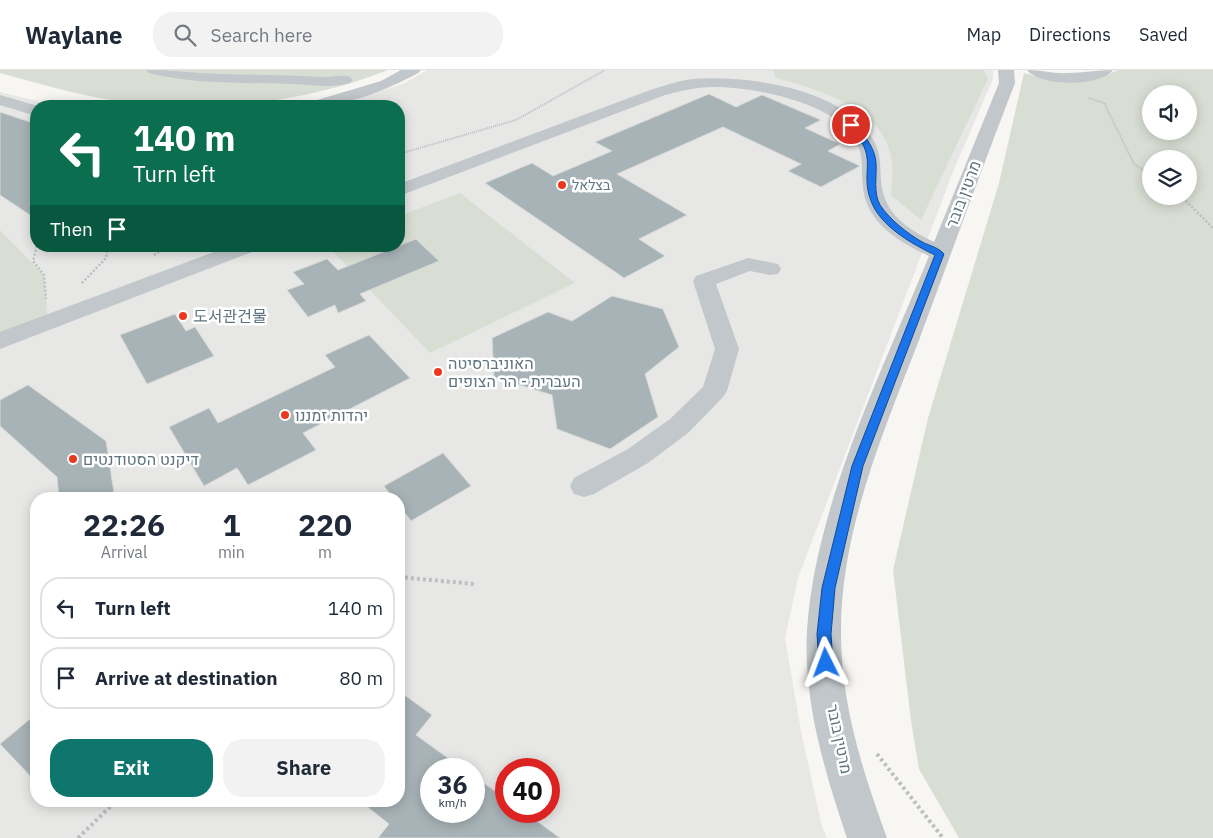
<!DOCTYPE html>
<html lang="en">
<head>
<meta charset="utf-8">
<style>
	body { margin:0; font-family:"IBM Plex Sans","Noto Sans KR",Heebo,sans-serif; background:#f2f2f3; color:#1f2937; height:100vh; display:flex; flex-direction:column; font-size:19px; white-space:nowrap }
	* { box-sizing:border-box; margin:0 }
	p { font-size:16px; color:#747a83 }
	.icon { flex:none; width:28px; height:28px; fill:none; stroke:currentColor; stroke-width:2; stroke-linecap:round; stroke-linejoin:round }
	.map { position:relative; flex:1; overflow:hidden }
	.sheet { position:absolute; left:30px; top:422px; width:375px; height:315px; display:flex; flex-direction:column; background:#fff; border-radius:20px; box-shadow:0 2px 12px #0003 }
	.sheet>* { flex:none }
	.guide { position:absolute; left:30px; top:30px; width:375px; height:152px; border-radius:20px; box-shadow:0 2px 12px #0003; background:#0b6e4f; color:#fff; overflow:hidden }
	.controls { position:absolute; left:1142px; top:15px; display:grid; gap:10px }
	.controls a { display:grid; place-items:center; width:55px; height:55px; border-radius:50%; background:#fff; box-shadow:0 2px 12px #0003; font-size:25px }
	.speed { position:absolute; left:420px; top:688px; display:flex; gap:10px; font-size:25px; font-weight:700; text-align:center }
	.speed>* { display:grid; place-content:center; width:65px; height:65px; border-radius:50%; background:#fff; box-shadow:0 2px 12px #0003; line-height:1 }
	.speed small { font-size:12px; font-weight:400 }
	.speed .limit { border:8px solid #d22; background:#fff; color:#111 }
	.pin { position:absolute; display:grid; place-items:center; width:42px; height:42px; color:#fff; margin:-21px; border:2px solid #fff; border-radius:50%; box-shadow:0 1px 5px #0007 }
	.me { position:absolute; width:55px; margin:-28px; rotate:357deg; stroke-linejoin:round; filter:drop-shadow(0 0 4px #0008) }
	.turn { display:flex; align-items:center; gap:18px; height:105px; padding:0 20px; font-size:22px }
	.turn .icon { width:65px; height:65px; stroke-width:2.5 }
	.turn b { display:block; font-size:35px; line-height:42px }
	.then { display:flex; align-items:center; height:48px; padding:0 20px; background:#0003; gap:10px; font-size:19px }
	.eta { display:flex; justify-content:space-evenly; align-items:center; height:85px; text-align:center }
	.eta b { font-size:30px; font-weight:700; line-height:35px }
	.cta { display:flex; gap:10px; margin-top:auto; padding:10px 20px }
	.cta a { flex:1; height:58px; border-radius:20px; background:#0f766e; color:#fff; font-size:20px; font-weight:700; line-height:58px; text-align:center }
	.cta a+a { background:#f2f2f3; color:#1f2937 }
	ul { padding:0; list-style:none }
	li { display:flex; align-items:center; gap:15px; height:62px; margin:0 10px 8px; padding:0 10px; border:2px solid #e0e1e3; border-radius:20px }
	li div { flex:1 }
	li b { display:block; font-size:19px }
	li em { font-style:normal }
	header { display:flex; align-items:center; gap:30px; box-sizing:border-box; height:70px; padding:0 25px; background:#fff; border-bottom:1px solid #e0e1e3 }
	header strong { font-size:24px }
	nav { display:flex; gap:28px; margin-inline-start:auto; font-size:18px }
	.search { width:350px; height:45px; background:#f2f2f3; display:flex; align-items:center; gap:12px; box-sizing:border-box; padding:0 18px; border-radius:20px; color:#747a83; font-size:19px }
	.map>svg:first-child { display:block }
	.built { fill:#e7e8e6; fill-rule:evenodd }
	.green { fill:#d9ded4; fill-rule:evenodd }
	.building { fill:#a8b3b7; stroke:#d8d8d6 }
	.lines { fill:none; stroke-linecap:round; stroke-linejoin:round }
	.path-far2 { stroke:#bbbfc1; stroke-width:2; stroke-dasharray:1 1; stroke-linecap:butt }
	.path-far1 { stroke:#bbbfc1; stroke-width:2.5; stroke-dasharray:2 2; stroke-linecap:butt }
	.path { stroke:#bbbfc1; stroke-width:4; stroke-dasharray:3 3; stroke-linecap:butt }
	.minor { fill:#c1c7ca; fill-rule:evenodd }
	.route { fill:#1a73e8; stroke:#114b97 }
	.poi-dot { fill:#eb391f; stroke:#fff; stroke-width:2 }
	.labels { text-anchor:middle; stroke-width:5; stroke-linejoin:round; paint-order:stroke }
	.far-poi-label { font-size:14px; fill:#607580; stroke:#fff; text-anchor:start }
	.street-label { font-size:16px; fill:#607580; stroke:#fff }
	.poi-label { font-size:16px; fill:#607580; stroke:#fff; text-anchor:start }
</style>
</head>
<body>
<header>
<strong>Waylane</strong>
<div class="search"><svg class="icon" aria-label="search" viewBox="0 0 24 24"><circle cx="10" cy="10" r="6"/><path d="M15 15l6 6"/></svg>Search here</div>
<nav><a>Map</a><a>Directions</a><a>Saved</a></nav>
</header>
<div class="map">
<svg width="1213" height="768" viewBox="0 0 1213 768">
	<rect width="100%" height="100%" fill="#f7f6f3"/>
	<path class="built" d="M427 0H993V9L953 102 798 508 785 568 801 661 822 757 827 768H0V22L58 36H36V176H399V36H317L362 27 405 13ZM36 429H399V731H36ZM431 699H474V741H431ZM506 699H549V741H506Z"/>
	<g class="green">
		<path d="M0 0H388C302 34 202 45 111 30 74 24 36 13 0 3Z"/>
		<path d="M773 0H983L988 9 921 150 891 125C892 110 894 93 889 79 876 36 814 18 776 8Z"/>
		<path d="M1117 0H1213V768H959L919 699 911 651 893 500 928 348 999 113 1024 3C1033 5 1042 9 1051 10 1072 13 1100 10 1117 0ZM1151 24H1189V61H1151ZM1151 89H1189V126H1151Z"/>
		<path d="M460 123 575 213 430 283 328 176H399V146Z"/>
		<path d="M0 160 44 205 48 253 0 270Z"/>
	</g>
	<g class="building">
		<path d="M709 24 736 37 762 25 821 50 805 58 840 74 828 81 860 96 821 117 788 101 801 94 723 57 617 104 687 145 639 169 665 186 624 208 485 113 532 93 553 106 612 81 595 72Z"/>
		<path d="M0 42 36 54V149L0 125Z"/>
		<path d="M416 169 439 191 360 224 366 231 338 243 335 235 308 247 287 220 304 214 293 202 327 189 338 200Z"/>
		<path d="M612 226 663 239 679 277 645 304 658 347 610 379 557 359 552 325 494 307 492 268 548 242 572 251Z"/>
		<path d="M175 244 186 261 195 257 214 286 147 314 120 265Z"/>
		<path d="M369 265 410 308 303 363 316 380 248 415 237 398 204 416 169 357 209 338 218 353 335 297 325 285Z"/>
		<path d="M28 315 106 371 115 429H59L57 407 0 356V330Z"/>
		<path d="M443 383 471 416 411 451 399 435V429H394L384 416Z"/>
		<path d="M399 621 432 645 416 665 463 699H431V741H474V706L506 729V741H523L560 768H378L389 754 360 731H399Z"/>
		<path d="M36 644V712L0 674Z"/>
	</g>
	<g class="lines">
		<g class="path-far2">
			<path d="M1089 28 1104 33 1134 94 1151 106"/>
			<path d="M399 84 516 50 605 0"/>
			<path d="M1181 126 1185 129"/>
		</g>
		<g class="path-far1">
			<path d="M1183 128 1213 158"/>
			<path d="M37 176 33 191 44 205 46 229"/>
			<path d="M154 185 168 176"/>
			<path d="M82 213 106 188 108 176"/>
		</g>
		<g class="path">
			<path d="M399 507 474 514"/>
			<path d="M877 684 943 768"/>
			<path d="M78 768 116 731"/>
		</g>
		<g class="minor">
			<path d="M146 0C171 0 195 3 220 4 253 5 286 5 320 7 330 8 341 4 350 7L353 10 350 13C329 19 311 14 290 14 242 12 196 15 149 3Z"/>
			<path d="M401 0H421L418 3C385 21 343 38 305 36L307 33 381 11Z"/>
			<path d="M998 0H1014L1015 13C982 98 951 184 919 270 883 363 840 462 841 564 841 634 863 703 887 768H847C825 703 803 631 807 561 815 435 882 302 929 186 899 172 867 153 863 118 861 103 864 87 857 73 837 32 754 17 713 17 696 17 681 21 665 25L399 126V114L653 19C667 15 680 10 694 9 749 5 847 19 875 73 881 85 880 97 881 110 883 143 907 159 934 172L999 13Z"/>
			<path d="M1027 0C1042 0 1054 4 1068 3 1083 3 1097 0 1113 0 1101 17 1040 17 1027 0Z"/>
			<path d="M0 25 38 36 36 46 0 35Z"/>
			<path d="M230 176H260L257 180 0 279V262Z"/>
			<path d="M748 188 778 194 781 199 778 204 770 205 750 201 716 214 739 279 727 321 723 327 688 363 648 393 594 424 584 427 574 424 570 416 574 408 628 379 670 349 703 317 715 279 693 211 696 206Z"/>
		</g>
	</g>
	<path class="route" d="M848 54H853C864 64 875 77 876 93 877 107 873 122 880 135 890 150 908 164 924 173 931 176 939 178 944 184L863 396 835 518 831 564 833 593 831 598 826 600 821 598 819 593 817 564 822 518 852 396 935 185C912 174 880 156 871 131 859 100 881 86 848 57Z"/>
	<g class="poi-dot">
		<circle cx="562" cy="115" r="5"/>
		<circle cx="183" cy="246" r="5"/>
		<circle cx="438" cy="302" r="5"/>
		<circle cx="285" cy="345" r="5"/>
		<circle cx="73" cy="389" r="5"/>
	</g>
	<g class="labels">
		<g class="far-poi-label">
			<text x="572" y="120">בצלאל</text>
		</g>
		<g class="street-label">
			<text transform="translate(963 124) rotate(-69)" y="6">מרטין בובר</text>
			<text transform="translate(840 669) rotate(78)" y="6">מרטין בובר</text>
		</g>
		<g class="poi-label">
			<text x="193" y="252">도서관건물</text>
			<text x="448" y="299">האוניברסיטה<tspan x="448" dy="18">העברית - הר הצופים</tspan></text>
			<text x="295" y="351">יהדות זמננו</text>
			<text x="83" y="395">דיקנט הסטודנטים</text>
		</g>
	</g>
</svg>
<div class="controls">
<a><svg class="icon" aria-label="sound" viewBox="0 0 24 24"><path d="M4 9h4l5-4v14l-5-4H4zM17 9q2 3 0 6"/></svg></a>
<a><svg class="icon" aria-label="layers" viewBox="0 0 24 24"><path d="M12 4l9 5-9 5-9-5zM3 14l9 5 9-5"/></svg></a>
</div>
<div class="speed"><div>36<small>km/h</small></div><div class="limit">40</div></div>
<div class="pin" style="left:851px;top:55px;background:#d93025"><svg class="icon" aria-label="arrive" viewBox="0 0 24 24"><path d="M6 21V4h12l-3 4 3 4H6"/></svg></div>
<svg class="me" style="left:826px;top:593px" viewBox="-20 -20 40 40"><path d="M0-17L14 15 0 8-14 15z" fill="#1a73e8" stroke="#fff" stroke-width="4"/></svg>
<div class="guide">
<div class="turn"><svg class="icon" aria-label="left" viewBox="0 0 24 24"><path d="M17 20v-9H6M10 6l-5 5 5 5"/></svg><div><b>140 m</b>Turn left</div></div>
<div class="then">Then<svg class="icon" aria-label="arrive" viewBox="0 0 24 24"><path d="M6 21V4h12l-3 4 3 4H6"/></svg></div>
</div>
<section class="sheet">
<div class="eta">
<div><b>22:26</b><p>Arrival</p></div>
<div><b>1</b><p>min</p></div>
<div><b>220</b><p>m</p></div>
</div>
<ul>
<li><svg class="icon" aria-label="left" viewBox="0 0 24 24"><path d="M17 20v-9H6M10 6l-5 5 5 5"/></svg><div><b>Turn left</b></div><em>140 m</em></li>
<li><svg class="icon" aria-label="arrive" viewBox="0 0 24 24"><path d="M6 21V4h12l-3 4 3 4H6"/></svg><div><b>Arrive at destination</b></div><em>80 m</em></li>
</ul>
<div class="cta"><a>Exit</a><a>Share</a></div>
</section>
</div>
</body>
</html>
